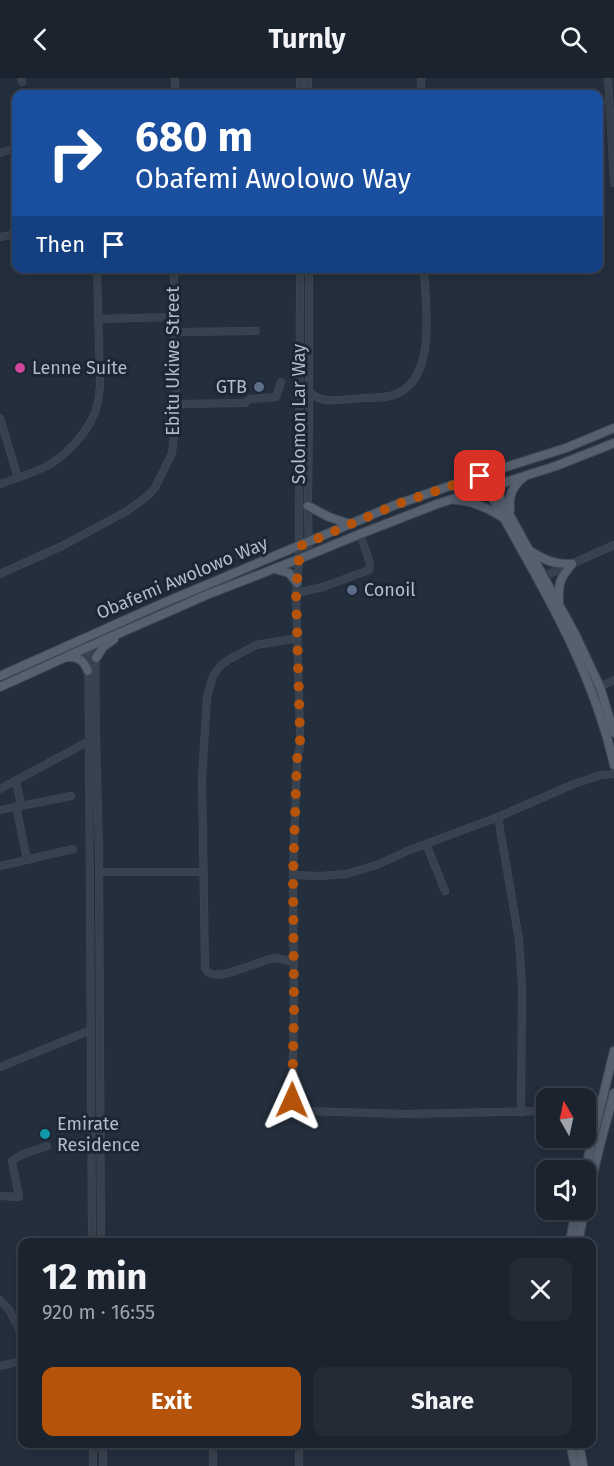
<!DOCTYPE html>
<html lang="en">
<head>
<meta charset="utf-8">
<style>
	body { margin:0; font-family:"Fira Sans",sans-serif; background:#242b36; color:#f1f3f6; height:100vh; display:flex; flex-direction:column; font-size:22px; white-space:nowrap }
	* { box-sizing:border-box; margin:0 }
	p { font-size:20px; color:#a0a4aa }
	.icon { flex:none; width:33px; height:33px; fill:none; stroke:currentColor; stroke-width:2; stroke-linecap:round; stroke-linejoin:round }
	.map { position:relative; flex:1; overflow:hidden }
	.side { position:absolute; left:18px; top:1160px; width:578px; height:210px; display:flex; flex-direction:column; background:#1b232e; border-radius:12px; box-shadow:0 3px 15px #0003,0 0 0 2px #39404a }
	.side>* { flex:none }
	.top-card { position:absolute; left:12px; top:12px; width:591px; height:183px; border-radius:12px; box-shadow:0 3px 15px #0003,0 0 0 2px #39404a; background:#1a4fa0; color:#fff; overflow:hidden }
	.needle { width:39px; rotate:351deg }
	.tools { position:absolute; left:536px; top:1010px; display:grid; gap:12px }
	.tools a { display:grid; place-items:center; width:60px; height:60px; border-radius:12px; background:#1b232e; box-shadow:0 3px 15px #0003,0 0 0 2px #39404a; font-size:30px }
	.pin { position:absolute; display:grid; place-items:center; width:51px; height:51px; color:#fff; margin:-26px; border-radius:12px; box-shadow:0 3px 9px #0006 }
	.me { position:absolute; width:66px; margin:-33px; rotate:1deg; stroke-linejoin:round; filter:drop-shadow(0 0 4px #0008) }
	.turn { display:flex; align-items:center; gap:21px; height:126px; padding:0 24px; font-size:27px }
	.turn .icon { width:78px; height:78px; stroke-width:2.5 }
	.turn b { display:block; font-size:42px; line-height:51px }
	.then { display:flex; align-items:center; height:57px; padding:0 24px; background:#0003; gap:12px; font-size:22px }
	.round { display:grid; place-items:center; flex:none; width:63px; height:63px; border-radius:12px; background:#242b36 }
	.head { display:flex; align-items:center; justify-content:space-between; height:102px; padding:0 24px }
	h1 { font-size:36px; font-weight:700; line-height:45px }
	.action { display:flex; gap:12px; margin-top:auto; padding:12px 24px }
	.action a { flex:1; height:69px; border-radius:12px; background:#b45309; color:#fff; font-size:24px; font-weight:700; line-height:69px; text-align:center }
	.action a+a { background:#242b36; color:#f1f3f6 }
	header { display:flex; justify-content:space-between; align-items:center; height:78px; padding:0 24px; background:#1b232e; font-size:27px; font-weight:700 }
	.map>svg:first-child { display:block }
	.lines { fill:none; stroke-linecap:round; stroke-linejoin:round }
	.minor-casing { stroke:#414a57; stroke-width:8 }
	.major-casing { stroke:#414a57; stroke-width:10 }
	.minor { stroke:#38414e; stroke-width:7 }
	.major { stroke:#56606e; stroke-width:8 }
	.route { stroke:#b45309; stroke-width:10; stroke-dasharray:0 18 }
	.hotel-dot { fill:#d1479c; stroke:#1d2633; stroke-width:2 }
	.service-dot { fill:#5c6f8a; stroke:#1d2633; stroke-width:2 }
	.culture-dot { fill:#0f9aa8; stroke:#1d2633; stroke-width:2 }
	.labels { text-anchor:middle; stroke-width:6; stroke-linejoin:round; paint-order:stroke }
	.street-label { font-size:18px; fill:#b4bcc9; stroke:#1d2633 }
	.poi-label { font-size:18px; fill:#b4bcc9; stroke:#1d2633; text-anchor:start }
</style>
</head>
<body>
<header><svg class="icon" aria-label="back" viewBox="0 0 24 24"><path d="M15 5l-7 7 7 7"/></svg>Turnly<svg class="icon" aria-label="search" viewBox="0 0 24 24"><circle cx="10" cy="10" r="6"/><path d="M15 15l6 6"/></svg></header>
<div class="map">
<svg width="614" height="1388" viewBox="0 0 614 1388">
	<rect width="100%" height="100%" fill="#242f3e"/>
	<g class="lines">
		<defs>
			<g id="minor">
				<path d="M21 0 22 4"/>
				<path d="M175 0V16"/>
				<path d="M308 0V16"/>
				<path d="M421 0V16"/>
				<path d="M608 0 614 105"/>
				<path d="M300 16V0"/>
				<path d="M0 75 16 70"/>
				<path d="M0 159 16 156"/>
				<path d="M300 190 299 481 296 515 300 655V668L297 681 293 797 294 933 292 1022 297 1028 304 1033 406 1036 546 1033"/>
				<path d="M309 190V336L308 428 309 477"/>
				<path d="M98 241 174 239"/>
				<path d="M174 254 256 253"/>
				<path d="M309 314C313 317 317 320 321 321 333 324 351 321 363 320 372 320 382 320 390 318 439 307 425 226 424 190"/>
				<path d="M175 326 245 325 250 321 276 319 281 304"/>
				<path d="M0 340 18 400"/>
				<path d="M0 406C15 401 30 396 45 389 65 379 87 355 95 334 99 325 99 315 100 306L97 190"/>
				<path d="M0 496 62 468 127 433 146 419 155 410 172 375 175 347 176 285 174 239V190"/>
				<path d="M540 500 614 467"/>
				<path d="M296 515 323 509 369 492 370 485 360 456"/>
				<path d="M95 555 96 659 99 774 101 1164"/>
				<path d="M88 558 89 663 92 1164"/>
				<path d="M600 609 614 602"/>
				<path d="M16 703 21 727"/>
				<path d="M0 711 91 662"/>
				<path d="M16 728 27 782"/>
				<path d="M0 732 71 718"/>
				<path d="M498 739 519 862 522 908 521 1034"/>
				<path d="M426 766 445 813"/>
				<path d="M0 788 73 771"/>
				<path d="M99 794H204"/>
				<path d="M293 797 321 798 346 796 377 787 407 773 498 739 574 706 601 697 614 696"/>
				<path d="M294 884 275 880 269 881C257 885 217 903 208 894 206 893 206 891 205 890L202 699 207 619 213 598 221 587 230 581 256 567 298 560"/>
				<path d="M0 989 91 952"/>
				<path d="M585 1032H599"/>
				<path d="M0 1118 19 1119 12 1083 21 1077 47 1068"/>
				<path d="M0 1222 10 1233 22 1258"/>
				<path d="M0 1288 22 1283"/>
				<path d="M93 1365V1388"/>
				<path d="M103 1365V1388"/>
				<path d="M213 1365V1388"/>
				<path d="M299 1388V1365"/>
			</g>
			<g id="major">
				<path d="M480 398C531 490 591 583 614 687"/>
				<path d="M491 403 575 556 600 609 614 655"/>
				<path d="M456 422C473 423 488 430 502 439"/>
				<path d="M308 428 329 439 350 446"/>
				<path d="M510 432C508 417 513 408 524 399"/>
				<path d="M530 473C545 482 555 487 572 486"/>
				<path d="M275 491 289 495 297 505"/>
				<path d="M559 524C558 505 560 500 572 486"/>
				<path d="M67 579C79 578 84 583 88 593"/>
				<path d="M96 580 103 569 114 561"/>
				<path d="M0 598 161 526 395 427 487 395 566 370 614 350"/>
				<path d="M0 609 88 569 209 516 299 481 360 456 437 426 556 388 614 365"/>
				<path d="M585 1092 614 973"/>
				<path d="M585 1130 600 1067 614 1015"/>
				<path d="M570 1164 576 1131"/>
				<path d="M578 1164 585 1131"/>
				<path d="M570 1365 575 1388"/>
				<path d="M579 1365 583 1388"/>
			</g>
		</defs>
		<use href="#minor" class="minor-casing"/>
		<use href="#major" class="major-casing"/>
		<use href="#minor" class="minor"/>
		<use href="#major" class="major"/>
	</g>
	<g class="lines">
		<path class="route" d="M292 1022 294 933 293 797 297 681 300 668V655L296 515 299 481 298 469 395 427 480 398"/>
	</g>
	<circle class="hotel-dot" cx="20" cy="290" r="6"/>
	<g class="service-dot">
		<circle cx="259" cy="309" r="6"/>
		<circle cx="352" cy="512" r="6"/>
	</g>
	<circle class="culture-dot" cx="45" cy="1056" r="6"/>
	<g class="labels">
		<g class="street-label">
			<text transform="translate(173 283) rotate(-90)" y="6">Ebitu Ukiwe Street</text>
			<text transform="translate(299 336) rotate(-90)" y="6">Solomon Lar Way</text>
			<text transform="translate(182 500) rotate(-23)" y="6">Obafemi Awolowo Way</text>
		</g>
		<g class="poi-label">
			<text x="32" y="296">Lenne Suite</text>
			<text x="247" y="315" text-anchor="end">GTB</text>
			<text x="364" y="518">Conoil</text>
			<text x="57" y="1052">Emirate<tspan x="57" dy="21">Residence</tspan></text>
		</g>
	</g>
</svg>
<div class="tools">
<a><svg class="needle" viewBox="-14 -14 28 28"><path d="M0-13l5 13h-10z" fill="#e53935"/><path d="M0 13l5-13h-10z" fill="#a0a4aa"/></svg></a>
<a><svg class="icon" aria-label="sound" viewBox="0 0 24 24"><path d="M4 9h4l5-4v14l-5-4H4zM17 9q2 3 0 6"/></svg></a>
</div>
<div class="pin" style="left:480px;top:398px;background:#d93025"><svg class="icon" aria-label="arrive" viewBox="0 0 24 24"><path d="M6 21V4h12l-3 4 3 4H6"/></svg></div>
<svg class="me" style="left:292px;top:1022px" viewBox="-20 -20 40 40"><path d="M0-17L14 15 0 8-14 15z" fill="#b45309" stroke="#fff" stroke-width="4"/></svg>
<div class="top-card">
<div class="turn"><svg class="icon" aria-label="right" viewBox="0 0 24 24"><path d="M7 20v-9h11M14 6l5 5-5 5"/></svg><div><b>680 m</b>Obafemi Awolowo Way</div></div>
<div class="then">Then<svg class="icon" aria-label="arrive" viewBox="0 0 24 24"><path d="M6 21V4h12l-3 4 3 4H6"/></svg></div>
</div>
<section class="side">
<div class="head"><div><h1>12 min</h1><p>920 m · 16:55</p></div><a class="round"><svg class="icon" aria-label="close" viewBox="0 0 24 24"><path d="M6 6l12 12M18 6L6 18"/></svg></a></div>
<div class="action"><a>Exit</a><a>Share</a></div>
</section>
</div>
</body>
</html>
